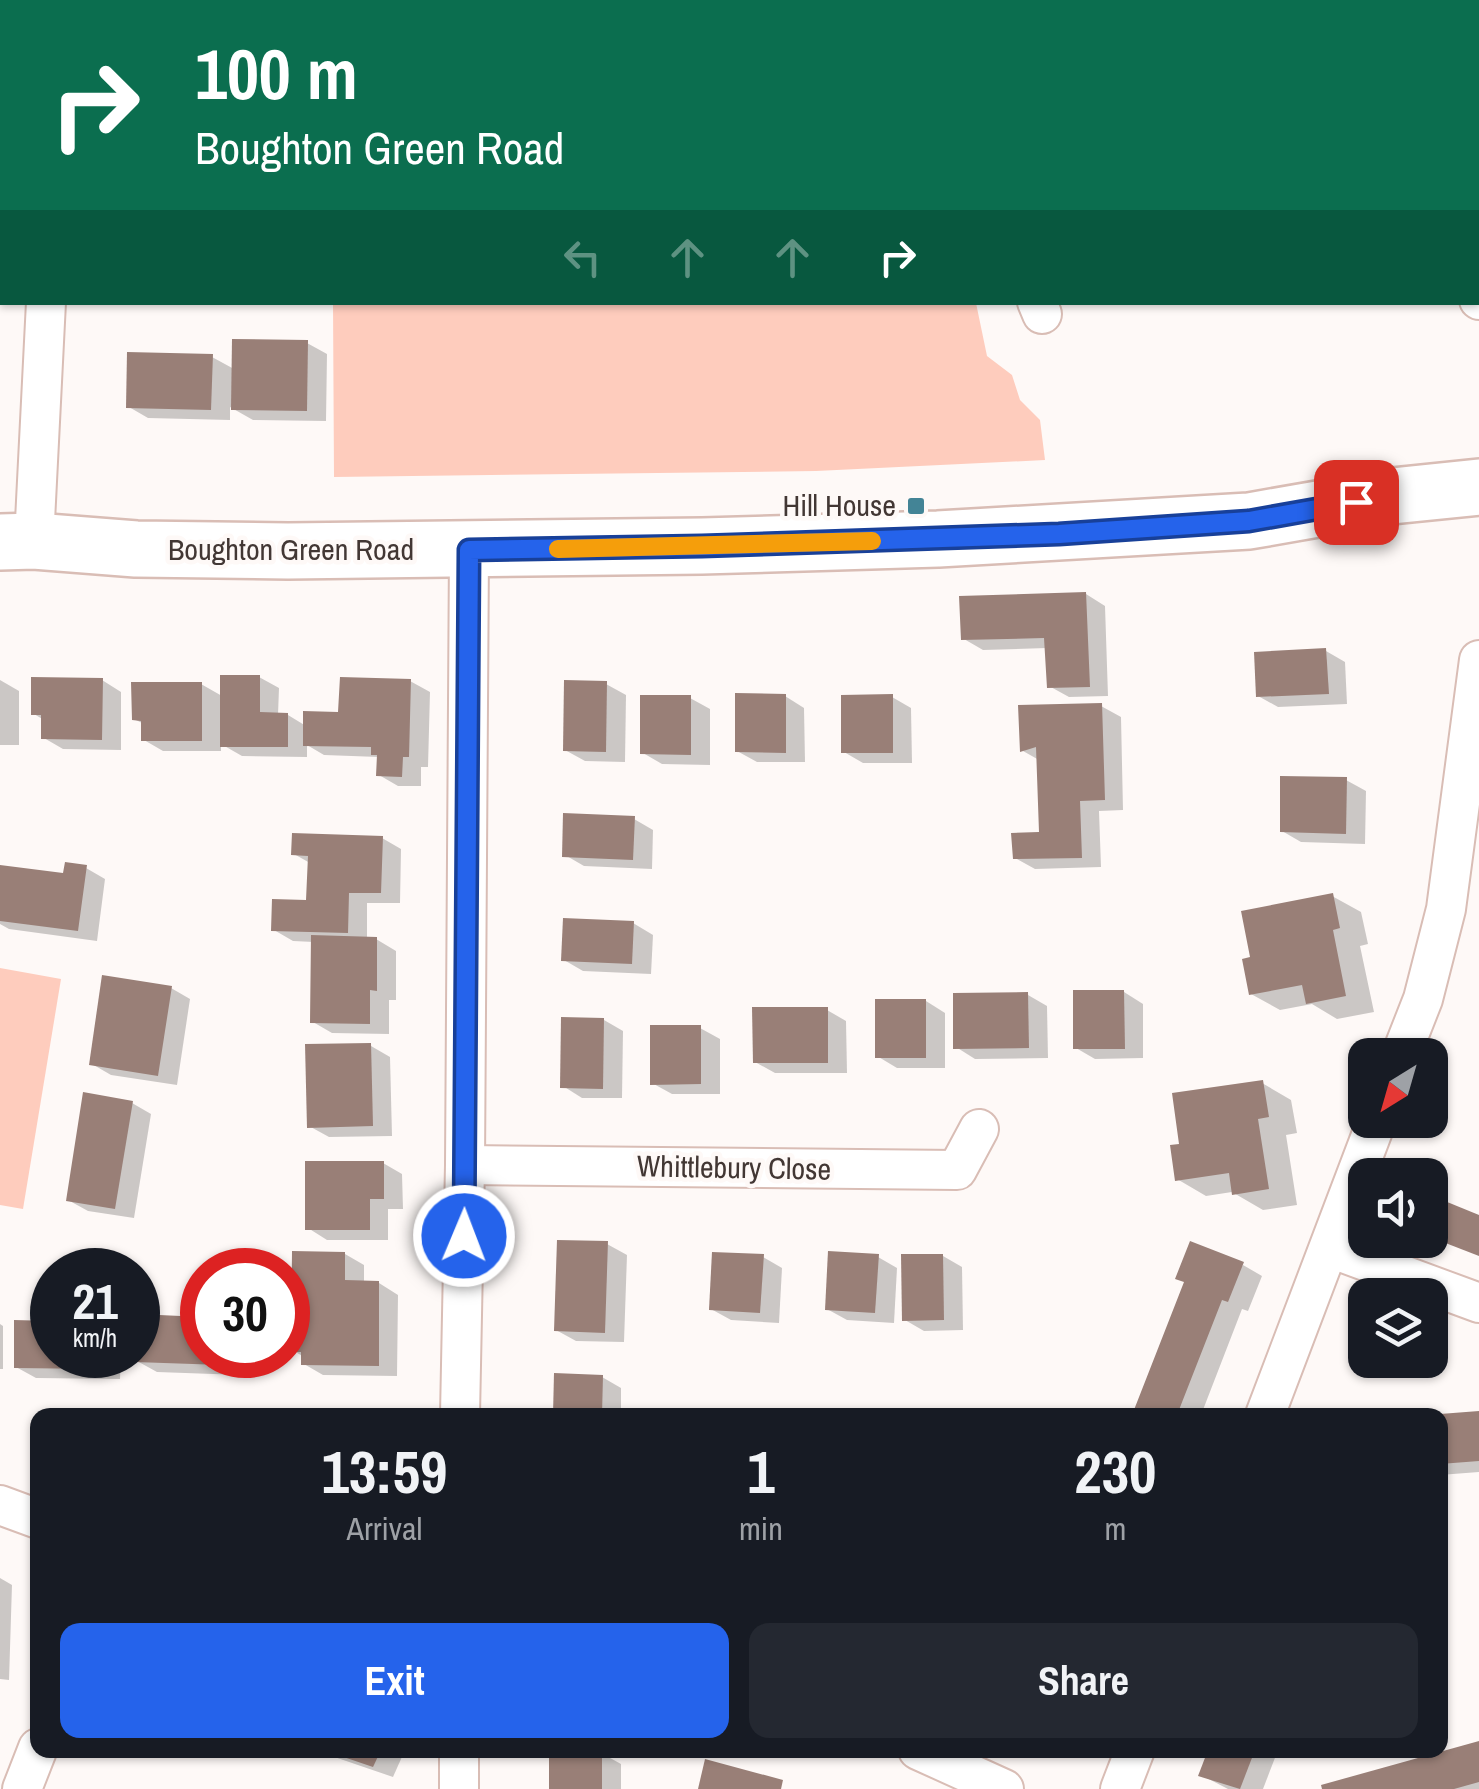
<!DOCTYPE html>
<html lang="en">
<head>
<meta charset="utf-8">
<style>
	body { margin:0; font-family:"Archivo Narrow",sans-serif; background:#242831; color:#f1f3f6; height:100vh; display:flex; flex-direction:column; font-size:38px; white-space:nowrap }
	* { box-sizing:border-box; margin:0 }
	p { font-size:32px; color:#9ea1a6 }
	.icon { flex:none; width:55px; height:55px; fill:none; stroke:currentColor; stroke-width:2; stroke-linecap:round; stroke-linejoin:round }
	.map { position:relative; flex:1; overflow:hidden }
	.details { position:absolute; left:30px; top:1408px; width:1418px; height:350px; display:flex; flex-direction:column; background:#171b24; border-radius:20px; box-shadow:0 2px 8px #0004 }
	.details>* { flex:none }
	.top-card { position:absolute; left:0px; top:0px; width:1480px; height:305px; box-shadow:0 2px 8px #0004; background:#0b6e4f; color:#fff; overflow:hidden }
	.needle { width:65px; rotate:217deg }
	.buttons { position:absolute; left:1348px; top:1038px; display:grid; gap:20px }
	.buttons a { display:grid; place-items:center; width:100px; height:100px; border-radius:20px; background:#171b24; box-shadow:0 2px 8px #0004; font-size:50px }
	.speed { position:absolute; left:30px; top:1248px; display:flex; gap:20px; font-size:50px; font-weight:700; text-align:center }
	.speed>* { display:grid; place-content:center; width:130px; height:130px; border-radius:50%; background:#171b24; box-shadow:0 2px 8px #0004; line-height:1 }
	.speed small { font-size:25px; font-weight:400 }
	.speed .limit { border:15px solid #d22; background:#fff; color:#111 }
	.pin { position:absolute; display:grid; place-items:center; width:85px; height:85px; color:#fff; margin:-42px; border-radius:20px; box-shadow:0 5px 15px #0006 }
	.me { position:absolute; width:110px; margin:-55px; rotate:1deg; stroke-linejoin:round; filter:drop-shadow(0 0 8px #0008) }
	.turn { display:flex; align-items:center; gap:35px; height:210px; padding:0 30px; font-size:45px }
	.turn .icon { width:130px; height:130px; stroke-width:2.5 }
	.turn b { display:block; font-size:70px; line-height:85px }
	.lanes { display:flex; align-items:center; height:95px; padding:0 30px; background:#0003; justify-content:center; gap:50px; direction:ltr }
	.lanes .off { opacity:.35 }
	.eta { display:flex; justify-content:space-evenly; align-items:center; height:170px; text-align:center }
	.eta b { font-size:60px; font-weight:800; line-height:70px }
	.primary-button { display:flex; gap:20px; margin-top:auto; padding:20px 30px }
	.primary-button a { flex:1; height:115px; border-radius:20px; background:#2563eb; color:#fff; font-size:40px; font-weight:800; line-height:115px; text-align:center }
	.primary-button a+a { background:#242831; color:#f1f3f6 }
	.map>svg:first-child { display:block }
	.green { fill:#feccbd }
	.shadow { fill:#0003 }
	.building { fill:#997f77 }
	.lines { fill:none; stroke-linecap:round; stroke-linejoin:round }
	.street-casing { stroke:#d9bdb5; stroke-width:42 }
	.secondary-casing { stroke:#d9bdb5; stroke-width:60 }
	.street { stroke:#fff; stroke-width:38 }
	.secondary { stroke:#fff; stroke-width:55 }
	.route-casing { stroke:#184099; stroke-width:25 }
	.route { stroke:#2563eb; stroke-width:18 }
	.slow { stroke:#f59e0b; stroke-width:18 }
	.poi-dot { fill:#438496; stroke:#fef9f7; stroke-width:4 }
	.labels { text-anchor:middle; stroke-width:9; stroke-linejoin:round; paint-order:stroke }
	.poi-label { font-size:30px; fill:#423734; stroke:#fef9f7; text-anchor:end }
	.street-label { font-size:30px; fill:#423734; stroke:#fef9f7 }
</style>
</head>
<body>
<div class="map">
<svg width="1479" height="1789" viewBox="0 0 1479 1789">
	<rect width="100%" height="100%" fill="#fef9f7"/>
	<g class="green">
		<path d="M333 303H976L987 356 1012 375 1020 400 1040 420 1045 460 816 471 334 477Z"/>
		<path d="M0 968 61 979 23 1209 0 1205Z"/>
	</g>
	<g class="shadow">
		<path d="M307 343 327 354 326 421 253 420 230 407V420L148 418 129 407 212 357 234 369Z"/>
		<path d="M1086 594 1105 606 1108 696 1069 697 1049 686 1047 648 983 650 964 639Z"/>
		<path d="M1326 651 1345 662 1347 704 1278 707 1258 696Z"/>
		<path d="M259 677 279 688 278 715H288L306 726 341 715 410 681 430 692 428 767H421V786H398L379 775V757L324 755 307 745V757L242 756 221 744V751H163L144 740V724L134 719 201 684 222 696Z"/>
		<path d="M0 680 19 691V745H0Z"/>
		<path d="M102 680 121 692V750L63 749 44 738V720L34 714Z"/>
		<path d="M606 684 626 695 625 762 585 761 565 750Z"/>
		<path d="M785 696 804 708 805 762H757L737 751Z"/>
		<path d="M892 697 911 708 912 763H863L844 752Z"/>
		<path d="M690 698 710 709V765L662 764 643 753Z"/>
		<path d="M1101 706 1121 717 1123 810 1099 811 1101 867 1035 869 1015 858 1041 835 1039 760 1023 751Z"/>
		<path d="M1346 780 1366 791 1365 844 1301 842 1282 831Z"/>
		<path d="M634 819 653 830 652 869 584 866 565 855Z"/>
		<path d="M382 838 401 849 400 903H367V939H376L396 951V1000H389V1034L332 1033 313 1022 314 942 293 941 274 930 309 903 310 863 294 854Z"/>
		<path d="M0 867 65 876 86 868 105 879 97 941 9 929 0 924Z"/>
		<path d="M1332 896 1361 912 1368 944 1360 946 1374 1012 1337 1019 1312 1004 1280 1010 1251 994Z"/>
		<path d="M633 923 653 935 651 974 583 971 564 960Z"/>
		<path d="M171 988 190 999 177 1085 111 1075 92 1064Z"/>
		<path d="M1124 992 1143 1004V1058L1095 1059 1076 1048Z"/>
		<path d="M1028 995 1047 1006 1048 1058 975 1059 956 1047Z"/>
		<path d="M926 1001 945 1013V1068H897L877 1056Z"/>
		<path d="M827 1010 846 1021 847 1073H775L755 1062Z"/>
		<path d="M604 1020 623 1031 622 1098H582L563 1086Z"/>
		<path d="M700 1028 720 1039V1094H672L652 1083Z"/>
		<path d="M371 1046 390 1057 392 1136 329 1137 309 1126Z"/>
		<path d="M1262 1083 1291 1100 1297 1133 1286 1135 1297 1205 1263 1210 1232 1192 1206 1196 1177 1179 1182 1146Z"/>
		<path d="M132 1103 151 1114 134 1218 88 1211 68 1200Z"/>
		<path d="M383 1163 402 1174 403 1209H388V1240H327L308 1228Z"/>
		<path d="M607 1244 627 1255 624 1342 576 1341 556 1330Z"/>
		<path d="M345 1254 364 1265V1283H379L398 1295 397 1376 323 1375 304 1364V1357L294 1351Z"/>
		<path d="M943 1256 962 1267 963 1330 924 1331 905 1320Z"/>
		<path d="M763 1257 782 1268 779 1323 731 1320 711 1309Z"/>
		<path d="M878 1257 897 1268 894 1323 847 1320 827 1309Z"/>
		<path d="M1243 1265 1262 1276 1248 1311 1242 1309 1201 1415H1135Z"/>
		<path d="M138 1317 202 1319V1355H242L241 1375 157 1372 137 1361Z"/>
		<path d="M16 1323H52V1355H121L120 1379 36 1378 16 1367Z"/>
		<path d="M0 1324 3 1326V1369H0Z"/>
		<path d="M602 1377 621 1388V1415H555Z"/>
		<path d="M1479 1414V1472L1440 1475V1416Z"/>
		<path d="M0 1578 12 1585 9 1680 0 1679Z"/>
		<path d="M1479 1743V1789H1324Z"/>
		<path d="M314 1750H405L393 1777Z"/>
		<path d="M1211 1750H1278L1263 1789H1228L1201 1775Z"/>
		<path d="M601 1753 621 1764V1789H552Z"/>
	</g>
	<g class="building">
		<path d="M232 339 308 340 307 411 231 410Z"/>
		<path d="M127 352 213 354 211 410 126 408Z"/>
		<path d="M1086 592 1090 687 1047 688 1044 638 961 640 959 596Z"/>
		<path d="M1326 648 1329 694 1256 697 1254 652Z"/>
		<path d="M220 675H260V712L288 713V747H220Z"/>
		<path d="M31 677 103 678 102 740 41 739V715H31Z"/>
		<path d="M340 677 411 679 409 757H403L402 777 376 776 377 755H371V747L303 746V711L338 712Z"/>
		<path d="M564 680 607 681 606 752 563 751Z"/>
		<path d="M131 682H202V741H141V721L132 720Z"/>
		<path d="M735 693 786 694V753L735 752Z"/>
		<path d="M893 694V753H841V695Z"/>
		<path d="M640 695H691V755L640 754Z"/>
		<path d="M1102 703 1105 800 1080 801 1082 858 1013 859 1011 833 1039 832 1036 747 1020 752 1018 705Z"/>
		<path d="M1280 776 1347 777 1346 834 1280 832Z"/>
		<path d="M563 813 635 816 633 860 562 857Z"/>
		<path d="M292 833 383 836 381 893H349L348 933 271 931 272 899 306 900 308 856 291 855Z"/>
		<path d="M65 862 87 865 78 931 0 921V865L63 873Z"/>
		<path d="M1333 893 1340 928 1333 930 1346 996 1306 1004 1302 985 1249 995 1242 959 1250 957 1241 911Z"/>
		<path d="M563 918 634 921 632 964 561 961Z"/>
		<path d="M311 935 377 937V991L370 990V1024L310 1023Z"/>
		<path d="M102 975 172 986 158 1076 89 1065Z"/>
		<path d="M1073 990H1124L1125 1049H1073Z"/>
		<path d="M1028 992 1029 1048 953 1049V993Z"/>
		<rect x="875" y="999" width="51" height="59"/>
		<path d="M752 1007H828V1063H753Z"/>
		<path d="M561 1017 604 1018 603 1089 560 1088Z"/>
		<path d="M650 1025H701V1084L650 1085Z"/>
		<path d="M371 1043 373 1126 307 1128 305 1044Z"/>
		<path d="M1263 1080 1269 1117 1258 1119 1269 1189 1232 1195 1229 1173 1175 1181 1170 1145 1179 1144 1172 1093Z"/>
		<path d="M83 1092 133 1101 115 1209 66 1201Z"/>
		<path d="M305 1161H384V1199H370V1230H305Z"/>
		<path d="M1430 1195 1479 1215V1256L1430 1237Z"/>
		<path d="M557 1240 608 1241 605 1333 554 1331Z"/>
		<path d="M1190 1241 1244 1262 1228 1302 1222 1300 1177 1415H1132L1184 1282 1175 1279Z"/>
		<path d="M292 1251 345 1252V1280L379 1281V1366L301 1365V1352H291Z"/>
		<path d="M828 1251 879 1254 875 1313 825 1310Z"/>
		<path d="M712 1252 764 1254 760 1313 709 1310Z"/>
		<path d="M901 1254H943L944 1320 902 1321Z"/>
		<path d="M138 1314 202 1317V1355H222V1365L135 1362Z"/>
		<path d="M14 1320 52 1321V1355H102L101 1369 14 1368Z"/>
		<path d="M554 1373 603 1375 602 1415H553Z"/>
		<path d="M1479 1411V1461L1440 1464V1414Z"/>
		<path d="M1479 1741V1782L1454 1789H1322L1321 1785Z"/>
		<path d="M323 1750H381L373 1767Z"/>
		<path d="M602 1750V1789H549V1751Z"/>
		<path d="M1208 1750H1255L1240 1789 1198 1776Z"/>
		<path d="M705 1759 783 1780 781 1789H698Z"/>
	</g>
	<g class="lines">
		<defs>
			<g id="street">
				<path d="M552 0V2"/>
				<path d="M1320 0 1321 2"/>
				<path d="M78 2V0"/>
				<path d="M1083 2 1087 0"/>
				<path d="M1478 281 1479 300"/>
				<path d="M1037 302 1042 314"/>
				<path d="M34 541 46 302"/>
				<path d="M1401 1055 1423 999 1446 909 1479 660"/>
				<path d="M465 1165 957 1170 979 1129"/>
				<path d="M1330 1248 1479 1303"/>
				<path d="M460 1415 465 1165 469 550"/>
				<path d="M1265 1415 1377 1120"/>
				<path d="M0 1505 38 1519"/>
				<path d="M918 1750 1004 1789"/>
				<path d="M22 1789 38 1748"/>
				<path d="M459 1789V1750"/>
				<path d="M1120 1789 1135 1750"/>
			</g>
			<path id="secondary" d="M0 542 34 541 136 549 288 551 702 546 938 539 1249 521 1392 496 1479 487"/>
		</defs>
		<use href="#street" class="street-casing"/>
		<use href="#secondary" class="secondary-casing"/>
		<use href="#street" class="street"/>
		<use href="#secondary" class="secondary"/>
	</g>
	<g class="lines">
		<defs>
			<path id="route" d="M464 1236 469 550 702 546 1059 534 1249 521 1356 502"/>
		</defs>
		<use href="#route" class="route-casing"/>
		<use href="#route" class="route"/>
		<path class="slow" d="M558 549 872 541"/>
	</g>
	<rect class="poi-dot" x="906" y="496" width="20" height="20" rx="5"/>
	<g class="labels">
		<g class="poi-label">
			<text x="896" y="516">Hill House</text>
		</g>
		<g class="street-label">
			<text x="291" y="560">Boughton Green Road</text>
			<text transform="translate(734 1168) rotate(1)" y="10">Whittlebury Close</text>
		</g>
	</g>
</svg>
<div class="buttons">
<a><svg class="needle" viewBox="-14 -14 28 28"><path d="M0-13l5 13h-10z" fill="#e53935"/><path d="M0 13l5-13h-10z" fill="#9ea1a6"/></svg></a>
<a><svg class="icon" aria-label="sound" viewBox="0 0 24 24"><path d="M4 9h4l5-4v14l-5-4H4zM17 9q2 3 0 6"/></svg></a>
<a><svg class="icon" aria-label="layers" viewBox="0 0 24 24"><path d="M12 4l9 5-9 5-9-5zM3 14l9 5 9-5"/></svg></a>
</div>
<div class="speed"><div>21<small>km/h</small></div><div class="limit">30</div></div>
<div class="pin" style="left:1356px;top:502px;background:#d93025"><svg class="icon" aria-label="arrive" viewBox="0 0 24 24"><path d="M6 21V4h12l-3 4 3 4H6"/></svg></div>
<svg class="me" style="left:464px;top:1236px" viewBox="-20 -20 40 40"><circle r="17" fill="#2563eb" stroke="#fff" stroke-width="3"/><path d="M0-11L8 9 0 5-8 9z" fill="#fff"/></svg>
<div class="top-card">
<div class="turn"><svg class="icon" aria-label="right" viewBox="0 0 24 24"><path d="M7 20v-9h11M14 6l5 5-5 5"/></svg><div><b>100 m</b>Boughton Green Road</div></div>
<div class="lanes"><svg class="icon off" aria-label="left" viewBox="0 0 24 24"><path d="M17 20v-9H6M10 6l-5 5 5 5"/></svg><svg class="icon off" aria-label="ahead" viewBox="0 0 24 24"><path d="M12 20V5M6 11l6-6 6 6"/></svg><svg class="icon off" aria-label="ahead" viewBox="0 0 24 24"><path d="M12 20V5M6 11l6-6 6 6"/></svg><svg class="icon" aria-label="right" viewBox="0 0 24 24"><path d="M7 20v-9h11M14 6l5 5-5 5"/></svg></div>
</div>
<section class="details">
<div class="eta">
<div><b>13:59</b><p>Arrival</p></div>
<div><b>1</b><p>min</p></div>
<div><b>230</b><p>m</p></div>
</div>
<div class="primary-button"><a>Exit</a><a>Share</a></div>
</section>
</div>
</body>
</html>
